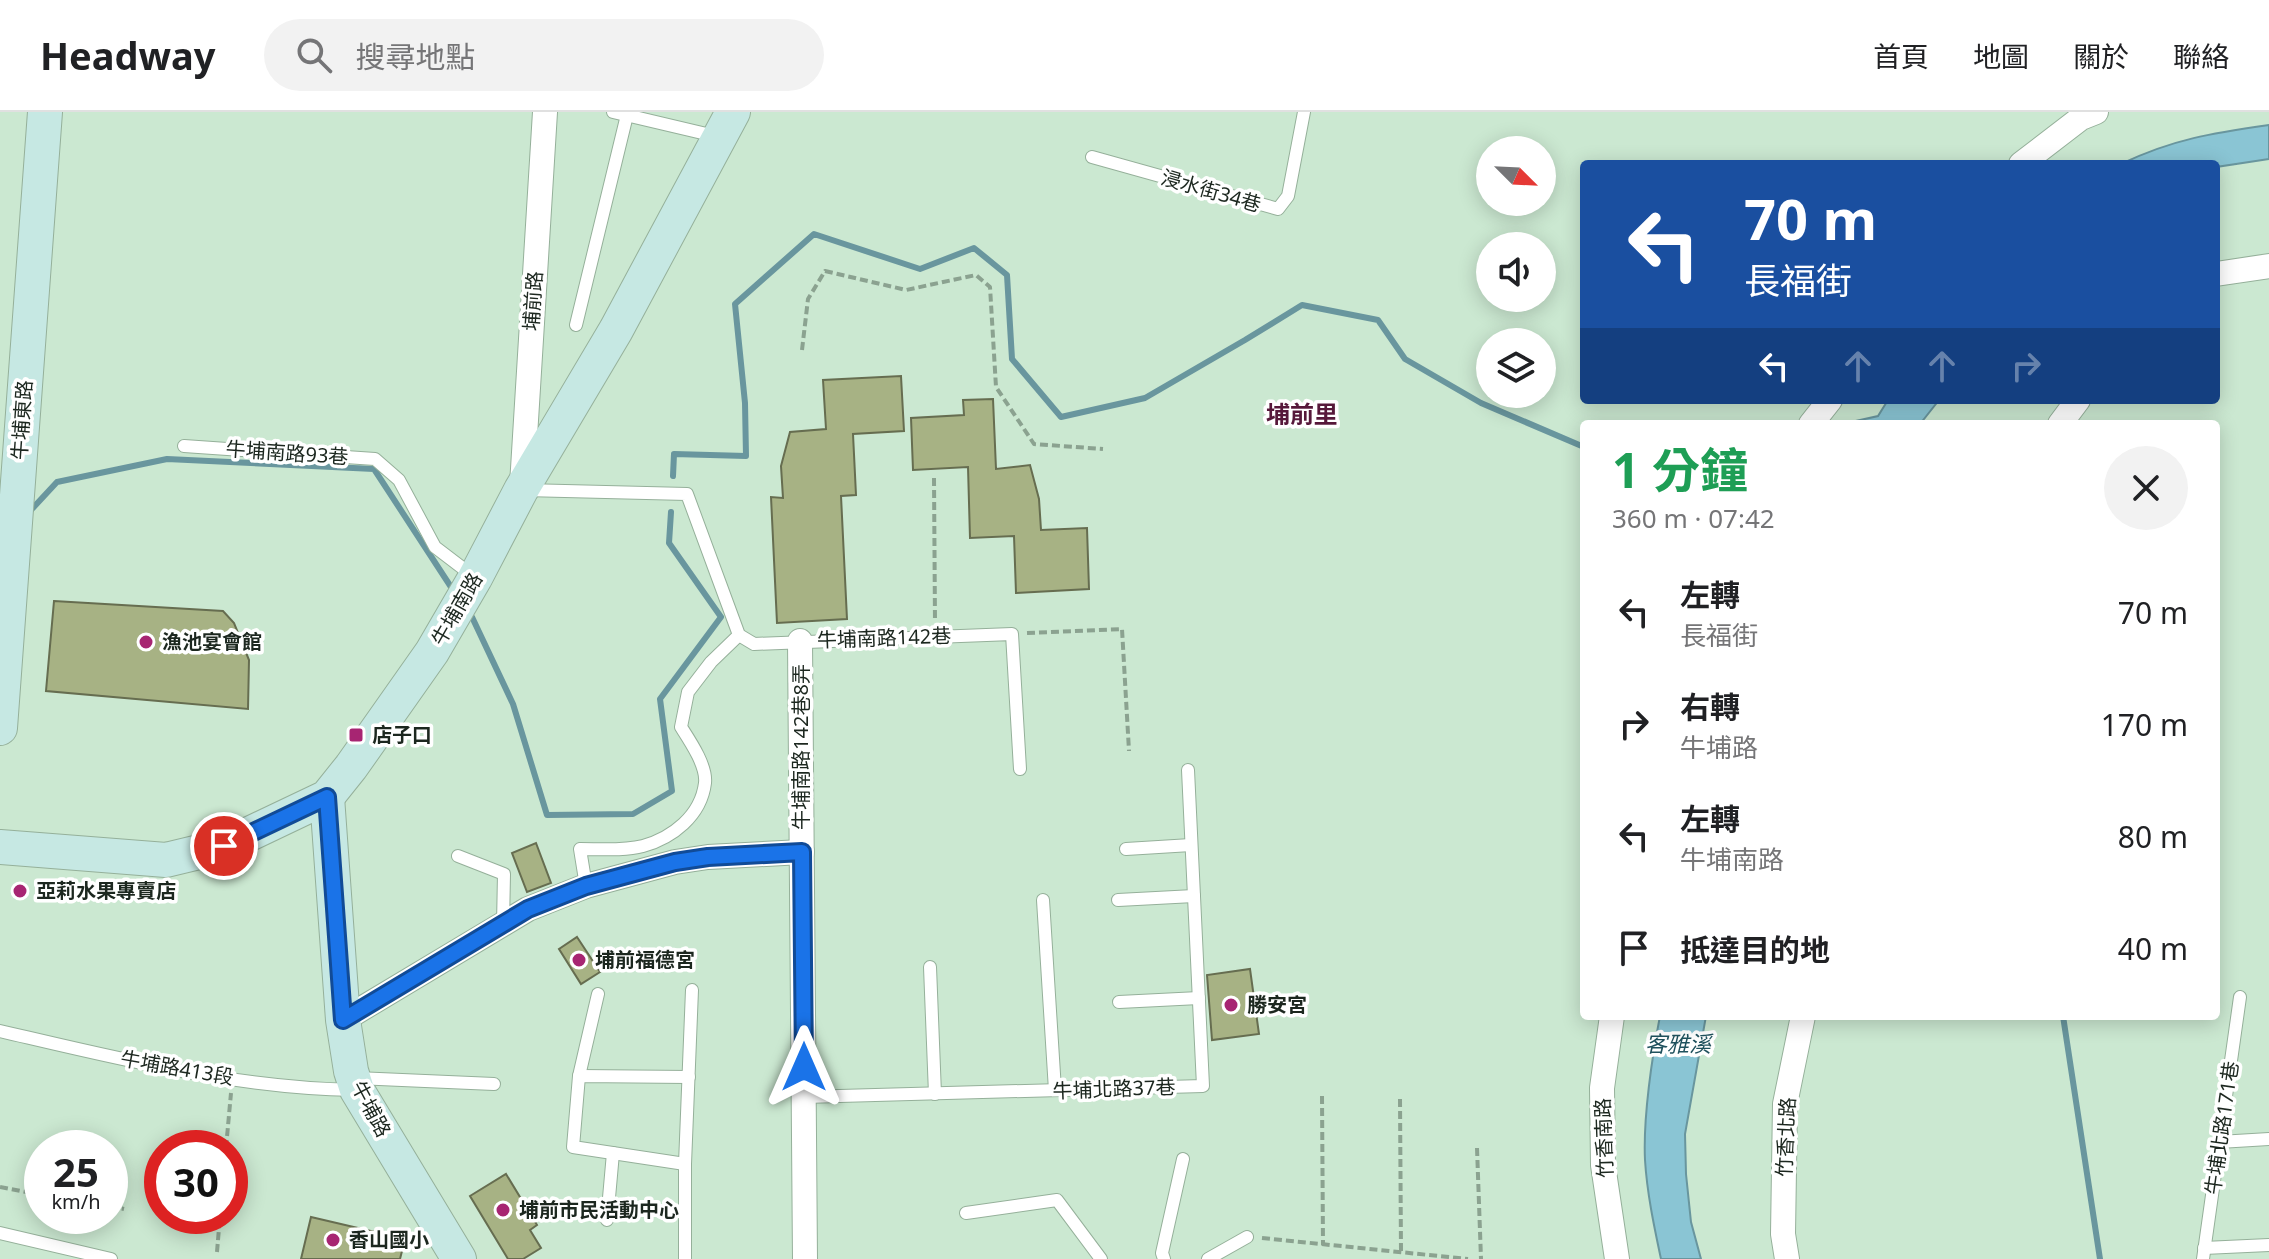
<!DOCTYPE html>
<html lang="zh-TW">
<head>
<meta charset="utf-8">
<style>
	body { margin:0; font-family:"Noto Sans","Noto Sans TC",sans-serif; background:#f2f2f2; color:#202124; height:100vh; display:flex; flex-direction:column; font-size:30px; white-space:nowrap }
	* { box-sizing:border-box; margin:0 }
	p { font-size:26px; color:#757577 }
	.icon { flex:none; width:44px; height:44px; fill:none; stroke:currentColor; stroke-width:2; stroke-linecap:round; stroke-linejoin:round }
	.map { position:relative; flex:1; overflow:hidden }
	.drawer { position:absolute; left:1580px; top:308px; width:640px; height:600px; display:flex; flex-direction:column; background:#fff; border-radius:8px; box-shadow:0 4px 20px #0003 }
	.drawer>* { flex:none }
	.hud { position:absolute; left:1580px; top:48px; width:640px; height:244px; border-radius:8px; box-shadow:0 4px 20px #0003; background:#1a4fa0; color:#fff; overflow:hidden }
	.needle { width:52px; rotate:114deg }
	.controls { position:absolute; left:1476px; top:24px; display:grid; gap:16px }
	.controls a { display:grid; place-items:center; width:80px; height:80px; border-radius:50%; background:#fff; box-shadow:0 4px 20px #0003; font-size:40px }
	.speed { position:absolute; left:24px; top:1018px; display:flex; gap:16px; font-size:40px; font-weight:700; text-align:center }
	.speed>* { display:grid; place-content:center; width:104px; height:104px; border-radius:50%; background:#fff; box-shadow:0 4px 20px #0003; line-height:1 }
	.speed small { font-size:20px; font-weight:400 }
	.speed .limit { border:12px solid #d22; background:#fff; color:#111 }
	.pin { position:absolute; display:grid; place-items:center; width:68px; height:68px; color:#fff; margin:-34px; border:4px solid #fff; border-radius:50%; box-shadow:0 2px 8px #0007 }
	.me { position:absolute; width:88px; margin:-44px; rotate:0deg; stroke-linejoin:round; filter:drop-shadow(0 0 6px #0008) }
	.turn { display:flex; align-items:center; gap:28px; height:168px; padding:0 32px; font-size:36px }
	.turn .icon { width:104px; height:104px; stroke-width:2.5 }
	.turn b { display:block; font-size:56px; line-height:68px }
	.lanes { display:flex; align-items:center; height:76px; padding:0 32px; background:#0003; justify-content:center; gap:40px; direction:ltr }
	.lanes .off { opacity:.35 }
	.round { display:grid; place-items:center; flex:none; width:84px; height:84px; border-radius:42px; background:#f2f2f2 }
	.head { display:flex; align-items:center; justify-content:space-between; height:136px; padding:0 32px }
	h1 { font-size:48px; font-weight:700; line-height:60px; color:#1e9e55 }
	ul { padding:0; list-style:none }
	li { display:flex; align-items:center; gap:24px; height:112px; padding:0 32px }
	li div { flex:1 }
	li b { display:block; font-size:30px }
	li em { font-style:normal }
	header { display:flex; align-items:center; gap:48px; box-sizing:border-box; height:112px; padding:0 40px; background:#fff; border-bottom:2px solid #e0e0e0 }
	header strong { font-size:38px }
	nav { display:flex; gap:44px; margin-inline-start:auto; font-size:28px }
	.search { width:560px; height:72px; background:#f2f2f2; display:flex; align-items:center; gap:20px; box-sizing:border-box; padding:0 28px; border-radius:44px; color:#757577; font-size:30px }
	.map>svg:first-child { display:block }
	.water { fill:#8ac5d4; stroke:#69969e; stroke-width:2 }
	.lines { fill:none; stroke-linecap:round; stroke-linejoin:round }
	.stream { stroke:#69969e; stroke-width:6 }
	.building { fill:#a7b284; stroke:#666d50; stroke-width:2 }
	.lane-casing { stroke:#95b09a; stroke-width:14 }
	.street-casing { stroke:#95b09a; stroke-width:26 }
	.secondary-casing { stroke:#95b09a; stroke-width:36 }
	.path { stroke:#8ba290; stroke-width:4; stroke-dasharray:8 4; stroke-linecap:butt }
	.lane { stroke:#fff; stroke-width:12 }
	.street { stroke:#fff; stroke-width:24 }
	.secondary { stroke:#c6e8e3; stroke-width:34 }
	.route-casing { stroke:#114b97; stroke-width:20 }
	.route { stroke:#1a73e8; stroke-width:14 }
	.poi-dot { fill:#a72572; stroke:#fff; stroke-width:3 }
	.labels { text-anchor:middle; stroke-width:7; stroke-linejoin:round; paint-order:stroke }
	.street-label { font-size:20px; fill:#1c271f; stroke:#fff }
	.poi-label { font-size:20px; font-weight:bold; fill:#1c271f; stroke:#fff; text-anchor:start }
	.water-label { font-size:22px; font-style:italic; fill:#1f515d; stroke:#fff }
	.quarter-label { font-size:24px; font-weight:bold; fill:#56183a; stroke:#fff }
</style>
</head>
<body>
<header>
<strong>Headway</strong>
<div class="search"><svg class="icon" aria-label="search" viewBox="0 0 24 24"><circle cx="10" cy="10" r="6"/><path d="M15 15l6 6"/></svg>搜尋地點</div>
<nav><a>首頁</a><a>地圖</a><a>關於</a><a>聯絡</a></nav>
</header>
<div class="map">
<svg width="2269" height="1147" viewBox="0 0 2269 1147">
	<rect width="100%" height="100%" fill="#cbe8d1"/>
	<g class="water">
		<path d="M2269 13V47L2216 55V52H2121C2173 27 2213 21 2269 13Z"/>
		<path d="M1888 288H1939L1920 312H1854L1856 309 1878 304Z"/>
		<path d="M1660 904H1706L1685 1022 1686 1062 1691 1110 1701 1147H1661C1654 1114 1647 1081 1645 1048 1643 1006 1652 945 1660 904Z"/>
	</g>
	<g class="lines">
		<g class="stream">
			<path d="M673 364 674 342 746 344 745 291 735 192 814 122 920 157 974 136 1007 163 1012 247 1061 305 1145 286 1245 228 1302 193 1378 208 1405 247 1481 291 1584 335"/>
			<path d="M31 398 57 370 167 347 374 357 451 475"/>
			<path d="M472 505 513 592 547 703 633 702 672 679 660 587 721 505 669 431 671 400"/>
			<path d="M2063 904 2100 1147"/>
		</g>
	</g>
	<g class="building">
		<path d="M901 264 904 319 853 322 856 383 841 384 847 507 777 511 771 385 783 386 781 354 790 320 826 317 823 268Z"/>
		<path d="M993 287 996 357 1030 353 1039 387 1041 418 1087 416 1089 477 1016 481 1014 424 970 426 968 355 913 358 911 306 964 303 963 288Z"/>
		<path d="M54 489 223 499 234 511 249 548 248 597 46 579Z"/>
		<path d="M536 731 551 771 527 780 512 741Z"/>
		<path d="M577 825 600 860 581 872 559 837Z"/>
		<path d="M1250 857 1259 922 1212 928 1207 863Z"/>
		<path d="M506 1062 537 1113 530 1118 541 1136 523 1147H508L470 1084Z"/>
		<path d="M311 1105 405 1127 400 1147H301Z"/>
	</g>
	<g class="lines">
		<defs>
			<g id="lane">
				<path d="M613 0 715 24"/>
				<path d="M1092 45 1278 97 1288 84 1304 0"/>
				<path d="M576 213 627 3"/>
				<path d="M184 334 375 347 399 368 435 435 473 464"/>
				<path d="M524 378 687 382 739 523 754 532 1012 522 1020 657"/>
				<path d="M1126 737 1191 733"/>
				<path d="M458 744 504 762 503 812"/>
				<path d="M586 774 580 737C600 737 624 739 643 734 672 726 701 704 705 671 707 654 690 629 681 615L688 580 711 550 739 523"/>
				<path d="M1043 788 1055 978"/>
				<path d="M1118 788 1194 784"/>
				<path d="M930 855 935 982"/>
				<path d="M1119 890 1199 886"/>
				<path d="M0 919C116 946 234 976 354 978"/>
				<path d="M579 964 598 882"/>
				<path d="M356 966 494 972"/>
				<path d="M804 985 1203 974 1188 658"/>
				<path d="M2219 1030 2269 1027"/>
				<path d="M685 1052 573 1035 579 964 689 965"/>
				<path d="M966 1101 1057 1088 1101 1147"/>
				<path d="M607 1108 613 1041"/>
				<path d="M0 1121 111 1147"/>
				<path d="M2204 1136 2269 1133"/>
				<path d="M685 1147V1052L692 878"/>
				<path d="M1164 1147 1162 1141 1183 1047"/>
				<path d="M1208 1147 1247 1125"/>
				<path d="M2203 1147 2240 885"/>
			</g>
			<g id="street">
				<path d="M2021 52 2081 6 2096 0"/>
				<path d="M2216 162 2269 154"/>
				<path d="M1811 312 1830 288"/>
				<path d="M2060 312 2078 288"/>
				<path d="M522 373 545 0"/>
				<path d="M800 529 805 1147"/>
				<path d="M1612 904 1602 976 1603 1053 1617 1147"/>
				<path d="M343 908 528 797 586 774 675 750 708 745 802 740"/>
				<path d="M1787 1147 1783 1122 1785 992 1803 904"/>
			</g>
			<g id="secondary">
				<path d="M0 616 45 0"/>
				<path d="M327 685 343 908 351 959 357 978 459 1147"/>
				<path d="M0 735 166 748 224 734 327 685 351 655 432 540 475 466 521 378 616 218 733 0"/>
			</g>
		</defs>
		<use href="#lane" class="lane-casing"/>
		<use href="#street" class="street-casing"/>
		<use href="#secondary" class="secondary-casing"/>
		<g class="path">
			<path d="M802 238 808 187 825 159 906 178 976 163 990 175 996 275 1034 332 1103 337"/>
			<path d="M934 366 935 510"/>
			<path d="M1027 521 1122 517 1129 639"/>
			<path d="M1322 984 1323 1133"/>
			<path d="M1400 987 1401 1140"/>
			<path d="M226 1036 231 981"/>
			<path d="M1477 1036 1481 1147"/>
			<path d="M0 1075 42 1083"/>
			<path d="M110 1094 124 1097"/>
			<path d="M1262 1126 1468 1147"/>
			<path d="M217 1140 220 1104"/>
		</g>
		<use href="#lane" class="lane"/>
		<use href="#street" class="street"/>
		<use href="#secondary" class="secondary"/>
	</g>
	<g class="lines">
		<defs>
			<path id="route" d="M224 734 327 685 343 908 528 797 586 774 675 750 708 745 802 740 804 955"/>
		</defs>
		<use href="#route" class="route-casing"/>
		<use href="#route" class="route"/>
	</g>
	<g class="poi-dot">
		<circle cx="146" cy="530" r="8"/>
		<rect x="348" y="615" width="16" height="16" rx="4"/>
		<circle cx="20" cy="779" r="8"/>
		<circle cx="579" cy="848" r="8"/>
		<circle cx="1231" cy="893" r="8"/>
		<circle cx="503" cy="1098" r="8"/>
		<circle cx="333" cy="1128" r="8"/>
	</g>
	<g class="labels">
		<g class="street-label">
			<text transform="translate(1211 79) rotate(16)" y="7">浸水街34巷</text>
			<text transform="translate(533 189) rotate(-86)" y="7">埔前路</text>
			<text transform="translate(22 308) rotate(-86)" y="7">牛埔東路</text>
			<text transform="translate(287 341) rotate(4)" y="7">牛埔南路93巷</text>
			<text transform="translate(457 497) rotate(-60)" y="7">牛埔南路</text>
			<text transform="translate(884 526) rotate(-2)" y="7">牛埔南路142巷</text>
			<text transform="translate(801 635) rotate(-90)" y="7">牛埔南路142巷8弄</text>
			<text transform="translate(177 956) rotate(10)" y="7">牛埔路413段</text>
			<text transform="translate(1114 977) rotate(-2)" y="7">牛埔北路37巷</text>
			<text transform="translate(371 997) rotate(62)" y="7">牛埔路</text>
			<text transform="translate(2222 1016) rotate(-82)" y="7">牛埔北路171巷</text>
			<text transform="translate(1786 1025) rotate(-87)" y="7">竹香北路</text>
			<text transform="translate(1604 1026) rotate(-92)" y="7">竹香南路</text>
		</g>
		<g class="poi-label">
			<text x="162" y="537">漁池宴會館</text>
			<text x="372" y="630">店子口</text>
			<text x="36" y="786">亞莉水果專賣店</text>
			<text x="595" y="855">埔前福德宮</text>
			<text x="1247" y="900">勝安宮</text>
			<text x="519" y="1105">埔前市民活動中心</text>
			<text x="349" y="1135">香山國小</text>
		</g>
		<g class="water-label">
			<text x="1678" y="940">客雅溪</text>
		</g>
		<g class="quarter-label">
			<text x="1302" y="311">埔前里</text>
		</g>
	</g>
</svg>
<div class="controls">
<a><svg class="needle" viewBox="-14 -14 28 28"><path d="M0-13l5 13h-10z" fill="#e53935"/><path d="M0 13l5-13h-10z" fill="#757577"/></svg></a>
<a><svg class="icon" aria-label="sound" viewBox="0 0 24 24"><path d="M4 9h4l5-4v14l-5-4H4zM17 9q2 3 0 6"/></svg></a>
<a><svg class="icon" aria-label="layers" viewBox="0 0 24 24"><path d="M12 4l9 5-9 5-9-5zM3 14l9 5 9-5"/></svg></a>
</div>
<div class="speed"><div>25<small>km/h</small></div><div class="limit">30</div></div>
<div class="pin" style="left:224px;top:734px;background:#d93025"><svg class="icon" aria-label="arrive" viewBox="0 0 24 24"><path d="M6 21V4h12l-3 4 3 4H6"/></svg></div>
<svg class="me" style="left:804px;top:955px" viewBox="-20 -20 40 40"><path d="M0-17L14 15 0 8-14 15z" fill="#1a73e8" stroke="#fff" stroke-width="4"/></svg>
<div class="hud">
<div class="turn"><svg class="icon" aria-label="left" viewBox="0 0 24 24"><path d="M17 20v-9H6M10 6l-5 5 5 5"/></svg><div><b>70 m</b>長福街</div></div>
<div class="lanes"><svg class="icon" aria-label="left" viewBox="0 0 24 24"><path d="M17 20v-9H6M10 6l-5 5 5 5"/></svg><svg class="icon off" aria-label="ahead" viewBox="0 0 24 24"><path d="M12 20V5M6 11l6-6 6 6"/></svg><svg class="icon off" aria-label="ahead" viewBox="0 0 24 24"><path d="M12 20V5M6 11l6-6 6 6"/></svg><svg class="icon off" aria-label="right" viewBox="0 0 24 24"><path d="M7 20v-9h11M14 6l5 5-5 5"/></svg></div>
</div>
<section class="drawer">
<div class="head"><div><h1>1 分鐘</h1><p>360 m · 07:42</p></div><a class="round"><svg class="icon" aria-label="close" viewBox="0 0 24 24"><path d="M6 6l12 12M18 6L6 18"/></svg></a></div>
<ul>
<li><svg class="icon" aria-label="left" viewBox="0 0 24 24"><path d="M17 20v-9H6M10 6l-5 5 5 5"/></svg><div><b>左轉</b><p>長福街</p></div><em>70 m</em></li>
<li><svg class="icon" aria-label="right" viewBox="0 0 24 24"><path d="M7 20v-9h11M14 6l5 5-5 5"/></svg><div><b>右轉</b><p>牛埔路</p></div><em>170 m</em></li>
<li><svg class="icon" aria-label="left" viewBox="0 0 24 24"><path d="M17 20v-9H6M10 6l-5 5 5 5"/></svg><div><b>左轉</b><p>牛埔南路</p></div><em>80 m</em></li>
<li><svg class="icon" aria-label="arrive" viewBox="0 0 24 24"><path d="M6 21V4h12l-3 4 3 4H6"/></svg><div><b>抵達目的地</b></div><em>40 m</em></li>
</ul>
</section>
</div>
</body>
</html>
